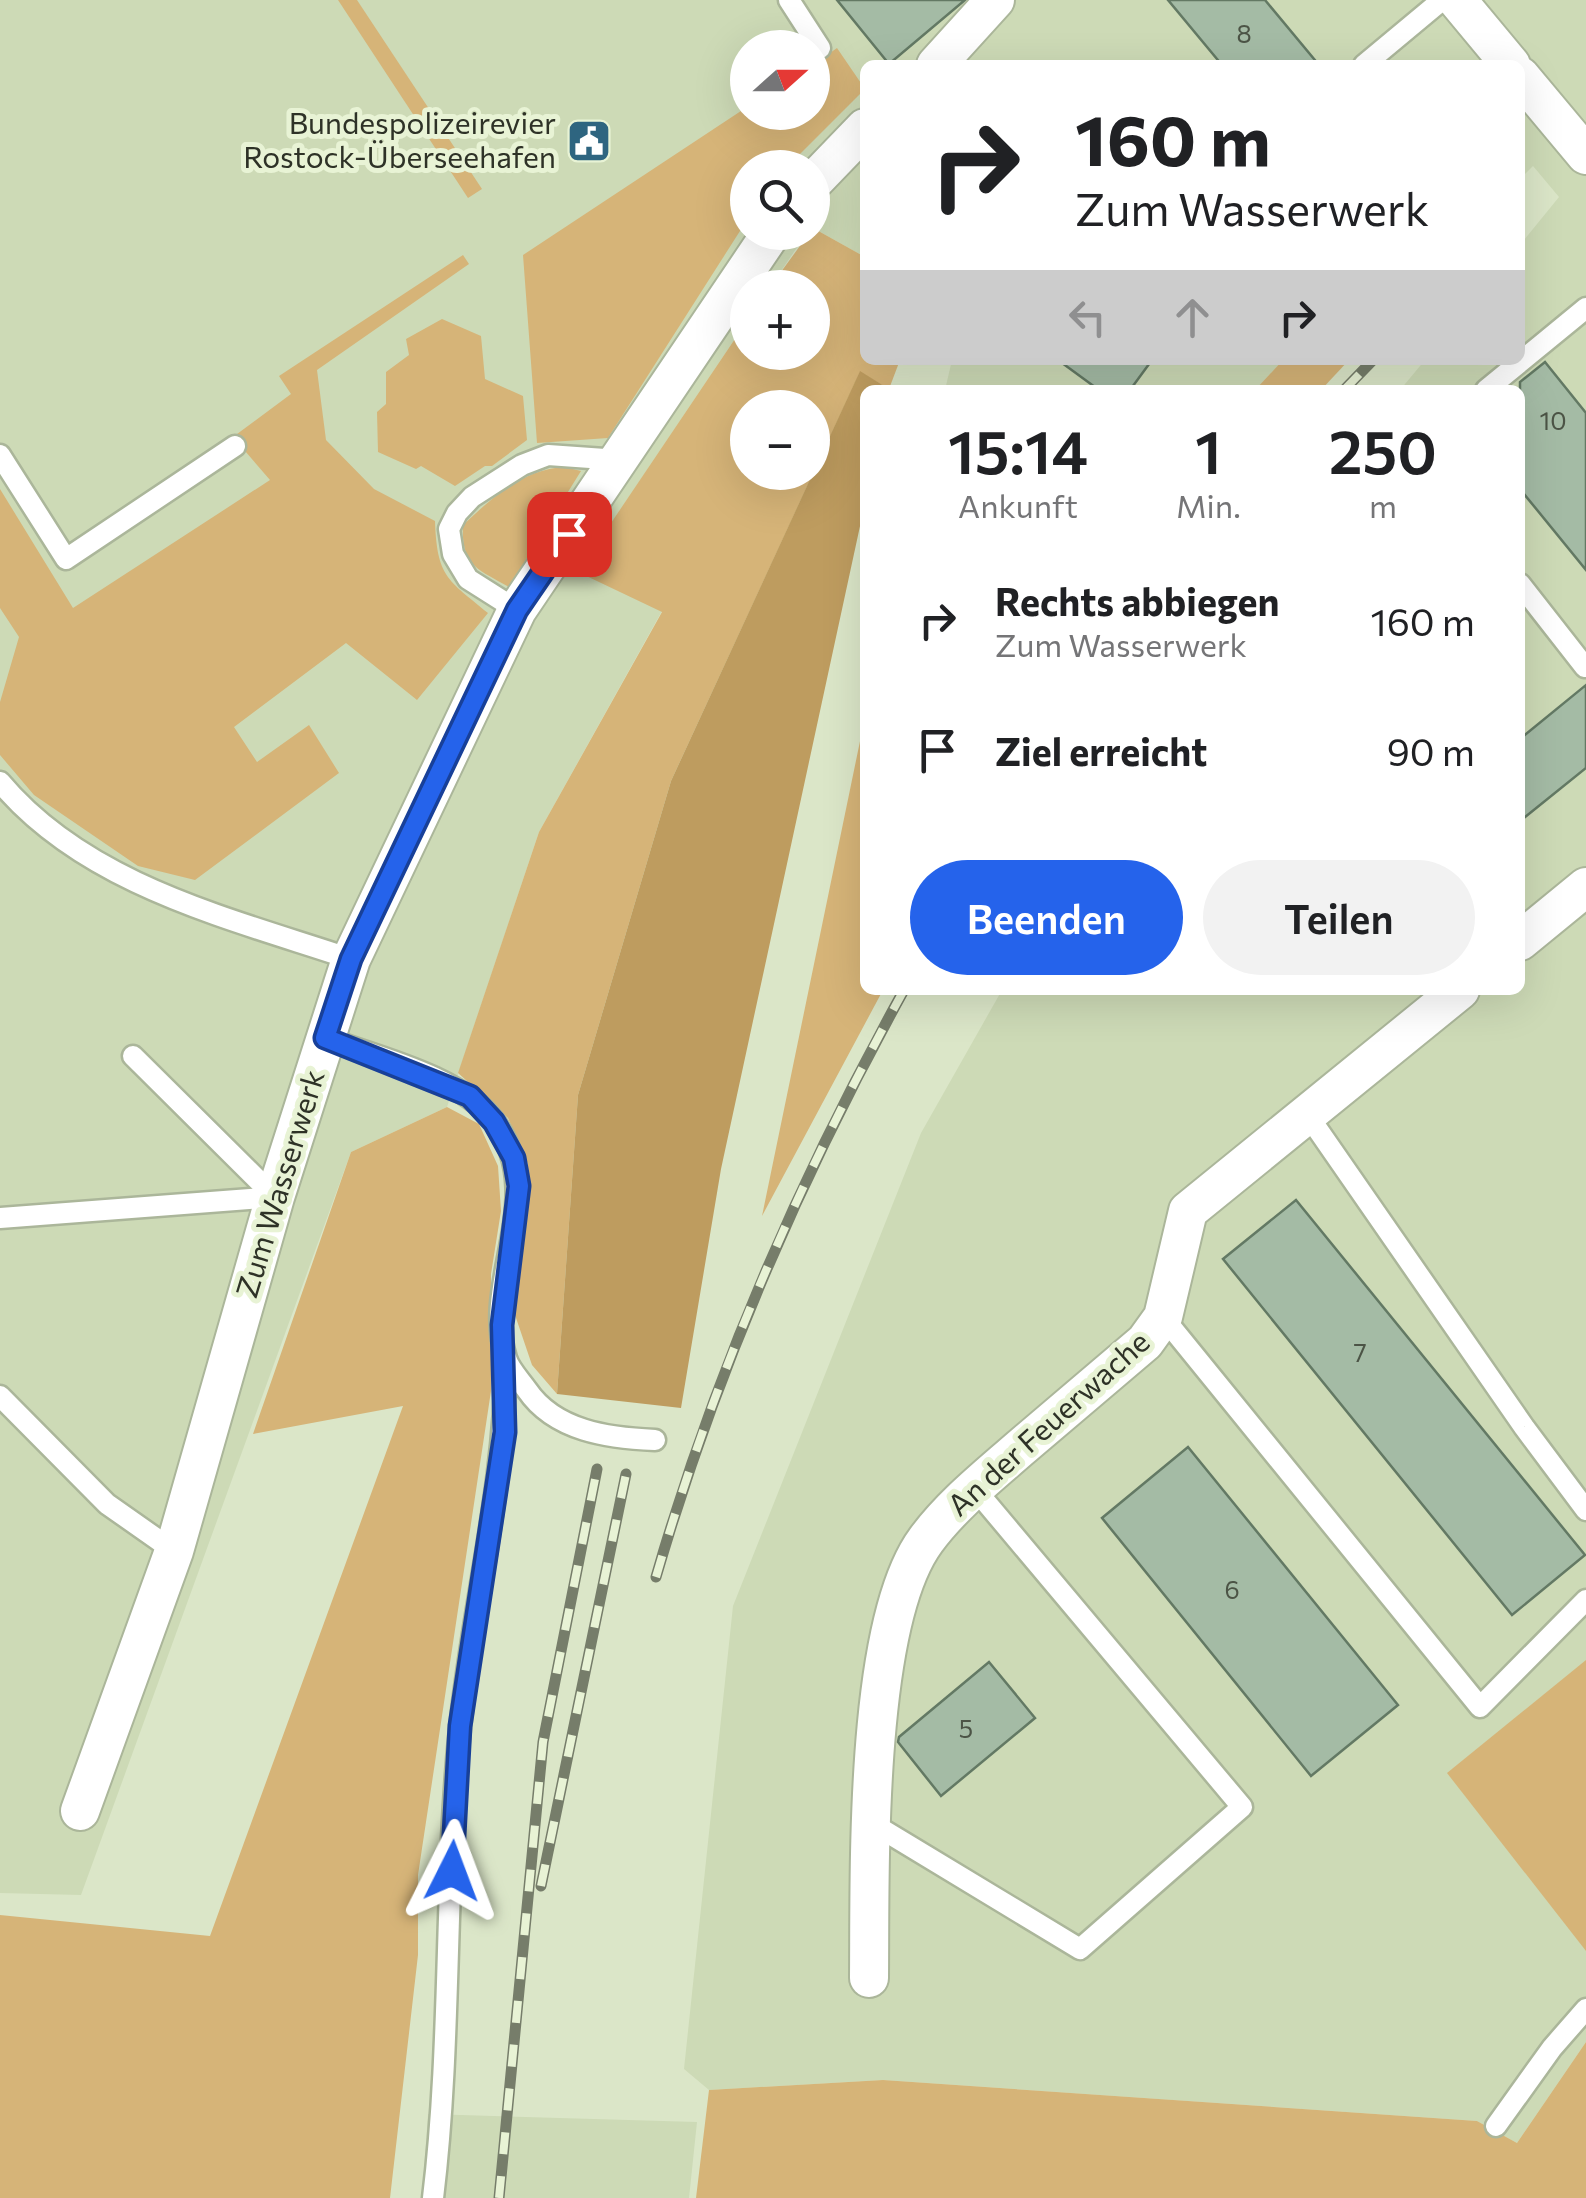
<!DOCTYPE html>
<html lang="de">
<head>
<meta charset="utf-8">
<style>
	body { margin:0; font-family:Commissioner,sans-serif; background:#f2f2f2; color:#202124; height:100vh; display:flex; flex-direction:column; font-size:38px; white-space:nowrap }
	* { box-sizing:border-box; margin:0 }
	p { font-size:32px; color:#757577 }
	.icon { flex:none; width:55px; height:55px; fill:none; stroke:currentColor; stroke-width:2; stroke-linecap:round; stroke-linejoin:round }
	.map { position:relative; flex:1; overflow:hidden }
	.side { position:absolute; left:860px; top:385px; width:665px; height:610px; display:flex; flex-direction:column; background:#fff; border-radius:15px; box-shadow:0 10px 40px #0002 }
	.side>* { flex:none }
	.top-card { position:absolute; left:860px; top:60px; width:665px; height:305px; border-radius:15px; box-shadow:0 10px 40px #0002; background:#fff; color:#202124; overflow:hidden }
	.needle { width:65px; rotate:69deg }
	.buttons { position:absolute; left:730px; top:30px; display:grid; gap:20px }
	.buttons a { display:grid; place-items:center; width:100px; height:100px; border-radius:50%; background:#fff; box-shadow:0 10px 40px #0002; font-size:50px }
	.pin { position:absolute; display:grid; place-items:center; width:85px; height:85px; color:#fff; margin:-42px; border-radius:20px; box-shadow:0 5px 15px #0006 }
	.me { position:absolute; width:110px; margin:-55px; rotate:3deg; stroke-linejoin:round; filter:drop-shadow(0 0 8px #0008) }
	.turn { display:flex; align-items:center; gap:35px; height:210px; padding:0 50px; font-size:45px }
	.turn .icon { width:130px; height:130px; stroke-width:2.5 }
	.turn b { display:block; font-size:70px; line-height:85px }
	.lanes { display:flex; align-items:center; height:95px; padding:0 50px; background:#0003; justify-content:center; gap:50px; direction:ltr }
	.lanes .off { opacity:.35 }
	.eta { display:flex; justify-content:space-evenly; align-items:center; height:170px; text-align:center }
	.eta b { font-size:60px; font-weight:600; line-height:70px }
	.action { display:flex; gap:20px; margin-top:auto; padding:20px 50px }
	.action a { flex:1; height:115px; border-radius:60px; background:#2563eb; color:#fff; font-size:40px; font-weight:600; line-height:115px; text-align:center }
	.action a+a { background:#f2f2f2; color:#202124 }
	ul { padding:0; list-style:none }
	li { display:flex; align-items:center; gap:30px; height:130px; padding:0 50px }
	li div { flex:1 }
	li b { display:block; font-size:38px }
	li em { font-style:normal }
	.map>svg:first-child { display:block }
	.built { fill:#cddab6; fill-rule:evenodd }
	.green { fill:#d6b478; fill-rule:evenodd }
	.forest { fill:#be9c5f }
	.building { fill:#a4bba5; stroke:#637964; stroke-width:2.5 }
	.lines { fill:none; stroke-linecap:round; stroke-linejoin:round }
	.lane-casing { stroke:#abb69a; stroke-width:25 }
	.street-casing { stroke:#abb69a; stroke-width:42 }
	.lane { stroke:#fff; stroke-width:20 }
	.street { stroke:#fff; stroke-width:38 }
	.rail-casing { stroke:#767d6a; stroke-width:11 }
	.rail { stroke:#e8f3d5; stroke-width:8; stroke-dasharray:22; stroke-linecap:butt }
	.route-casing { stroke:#184099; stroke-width:25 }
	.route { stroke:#2563eb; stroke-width:18 }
	.labels { text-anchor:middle; stroke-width:10; stroke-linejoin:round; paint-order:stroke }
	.number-label { font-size:25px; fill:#4c5446 }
	.poi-label { font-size:30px; fill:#2e3227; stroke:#e8f3d5; text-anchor:end }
	.street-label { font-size:30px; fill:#2e3227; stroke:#e8f3d5 }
</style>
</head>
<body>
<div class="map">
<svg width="1586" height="2198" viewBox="0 0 1586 2198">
	<rect width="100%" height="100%" fill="#dbe6c8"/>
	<g class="built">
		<path d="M0 0H1586V2042L1517 2143 1477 2121 883 2080 709 2090 684 2069 733 1606 921 1133 1002 990H1520V390H1400L1425 360H1520V245L1559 197 1533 166 1520 179V65H865V257L813 228 812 168H748V232L807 233 770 287 748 288 747 321 579 571 662 611 539 832 447 1107 351 1152 81 1895 0 1893ZM748 48H812V112H748Z"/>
		<path d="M952 360H1283L1255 390H945Z"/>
		<path d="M428 2114 697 2122 689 2198H422Z"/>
	</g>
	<g class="green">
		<path d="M338 0H357L482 189 468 198Z"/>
		<path d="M837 48 865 89 787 167 748 168 747 220 608 438 537 443 523 255 747 107 748 112H812L813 65Z"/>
		<path d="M813 228 865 257V360H900L889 389 860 372 671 781 578 1095 557 1394 532 1365 514 1312 528 1164 508 1118 458 1073 539 832 662 612 578 572 747 321 748 352H812V288L770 287ZM748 408H812V472H748Z"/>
		<path d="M463 255 469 264 317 370 326 440 374 489 435 521C437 577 447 579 488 613L417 700 346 643 234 727 257 762 309 725 339 773 195 880 138 866 34 795 0 755V702L19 637 0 608V489L73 608 270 480 233 437 291 394 279 376Z"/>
		<path d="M442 319 481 336 485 379 523 396 527 440 492 466H485L455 486 421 466 416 469 378 452 377 412 386 404V372L409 355 406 339Z"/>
		<path d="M1283 360H1349L1321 390H1255Z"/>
		<path d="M565 467 581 471 509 587C478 569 461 566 463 525 493 497 523 469 565 467Z"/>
		<path d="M865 717V990H883L762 1216Z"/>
		<path d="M447 1107 479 1124 498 1166 501 1211 491 1274V1391L418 1875V1955L390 2198H0V1915L210 1936 403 1406 253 1434 351 1152Z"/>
		<path d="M1586 1660V1951L1447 1773Z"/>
		<path d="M1586 2042V2198H696L709 2090 883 2080 1477 2121 1517 2143Z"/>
	</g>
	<path class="forest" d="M860 371 889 389 865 390V503L721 1169 681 1408 557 1394 578 1095 671 781Z"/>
	<g class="building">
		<path d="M837 0H965L889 64Z"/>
		<path d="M1168 0H1265L1319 65H1222Z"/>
		<path d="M1058 360H1152L1130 390H1099Z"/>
		<path d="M1545 362 1586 413V570L1520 489V382Z"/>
		<path d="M1586 685V768L1520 821V739Z"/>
		<path d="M1296 1200 1585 1555 1512 1615 1223 1259Z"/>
		<path d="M1188 1447 1398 1705 1311 1776 1102 1518Z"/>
		<path d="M989 1662 1035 1718 941 1796 898 1742 899 1737Z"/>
	</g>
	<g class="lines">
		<defs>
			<g id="lane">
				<path d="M789 0 820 48"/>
				<path d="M1364 65 1442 0"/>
				<path d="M1486 390 1586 308"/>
				<path d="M0 455 66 559 235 446"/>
				<path d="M1520 584 1585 667"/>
				<path d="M517 610 468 579 453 554 449 529 457 513 472 497 522 465 548 455 619 460"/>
				<path d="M0 782C86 885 229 918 351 959"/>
				<path d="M325 1038C377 1057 460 1076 494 1121 550 1197 481 1280 506 1358 509 1369 520 1380 527 1390 555 1431 608 1438 655 1440"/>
				<path d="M133 1056 275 1197"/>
				<path d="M1307 1114 1524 1427 1586 1510"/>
				<path d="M0 1218 275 1197"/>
				<path d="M1163 1317 1480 1707 1586 1600"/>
				<path d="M0 1396 107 1504 174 1551"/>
				<path d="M870 1822 1080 1949 1242 1807 974 1488"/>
				<path d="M1496 2126 1552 2048 1586 2009"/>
				<path d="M433 2198C452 2042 444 1884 460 1728 473 1604 505 1485 506 1360"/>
			</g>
			<g id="street">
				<path d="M1457 0 1511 65"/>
				<path d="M936 65 995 0"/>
				<path d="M1520 76 1586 155"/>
				<path d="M812 183 865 128"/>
				<path d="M1520 941 1586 887"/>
				<path d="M80 1811 174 1551 275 1197 351 959 517 610 772 232"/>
				<path d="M869 1978C870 1871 864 1624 926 1540 951 1506 986 1478 1018 1450 1060 1414 1103 1378 1145 1342L1163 1317 1188 1211 1460 990"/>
			</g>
		</defs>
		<use href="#lane" class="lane-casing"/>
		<use href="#street" class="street-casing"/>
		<use href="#lane" class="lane"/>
		<use href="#street" class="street"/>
		<defs>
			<g id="rail">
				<path d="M1344 390 1373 360"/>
				<path d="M656 1577C716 1370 800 1178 904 990"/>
				<path d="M541 1886 626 1474"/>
				<path d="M499 2198 543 1742 597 1469"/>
			</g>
		</defs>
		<use href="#rail" class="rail-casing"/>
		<use href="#rail" class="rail"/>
	</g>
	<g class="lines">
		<defs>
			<path id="route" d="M452 1871 460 1726 505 1432 502 1325 519 1186 514 1158 494 1122 470 1096 325 1038 351 959 517 610 569 534"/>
		</defs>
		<use href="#route" class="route-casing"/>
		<use href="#route" class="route"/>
	</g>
	<defs>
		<symbol id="civic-square" viewBox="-11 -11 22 22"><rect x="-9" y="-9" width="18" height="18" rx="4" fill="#2e6580" stroke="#e8f3d5"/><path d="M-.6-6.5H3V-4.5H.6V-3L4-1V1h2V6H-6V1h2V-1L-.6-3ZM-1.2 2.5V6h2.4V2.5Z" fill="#fff"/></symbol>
	</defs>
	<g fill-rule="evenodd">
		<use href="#civic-square" x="564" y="116" width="50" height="50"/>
	</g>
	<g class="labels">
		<g class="number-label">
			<text x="1244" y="43">8</text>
			<text x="1553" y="430">10</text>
			<text x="1360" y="1362">7</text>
			<text x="1232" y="1599">6</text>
			<text x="966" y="1738">5</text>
		</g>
		<g class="poi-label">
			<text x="556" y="134">Bundespolizeirevier<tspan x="556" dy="34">Rostock-Überseehafen</tspan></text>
		</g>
		<g class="street-label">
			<text transform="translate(281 1184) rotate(-73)" y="10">Zum Wasserwerk</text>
			<text transform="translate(1049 1424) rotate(-42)" y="10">An der Feuerwache</text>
		</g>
	</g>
</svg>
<div class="buttons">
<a><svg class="needle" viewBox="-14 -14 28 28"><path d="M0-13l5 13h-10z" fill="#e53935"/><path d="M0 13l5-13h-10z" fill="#757577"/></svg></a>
<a><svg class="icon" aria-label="search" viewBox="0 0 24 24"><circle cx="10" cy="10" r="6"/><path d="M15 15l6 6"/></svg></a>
<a>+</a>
<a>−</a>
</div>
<div class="pin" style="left:569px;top:534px;background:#d93025"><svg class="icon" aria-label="arrive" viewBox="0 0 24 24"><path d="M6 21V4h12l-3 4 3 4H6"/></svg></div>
<svg class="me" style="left:452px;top:1871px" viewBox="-20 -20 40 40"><path d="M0-17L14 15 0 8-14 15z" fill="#2563eb" stroke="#fff" stroke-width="4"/></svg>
<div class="top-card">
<div class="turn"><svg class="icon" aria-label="right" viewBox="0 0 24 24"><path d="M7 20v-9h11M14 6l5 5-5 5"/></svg><div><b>160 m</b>Zum Wasserwerk</div></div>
<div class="lanes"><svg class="icon off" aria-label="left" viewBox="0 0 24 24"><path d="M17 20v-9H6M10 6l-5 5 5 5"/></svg><svg class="icon off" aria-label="ahead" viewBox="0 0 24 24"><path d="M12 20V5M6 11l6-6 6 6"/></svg><svg class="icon" aria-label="right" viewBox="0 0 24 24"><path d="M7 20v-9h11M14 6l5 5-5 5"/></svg></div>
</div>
<section class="side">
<div class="eta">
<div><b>15:14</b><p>Ankunft</p></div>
<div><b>1</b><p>Min.</p></div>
<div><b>250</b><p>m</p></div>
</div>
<ul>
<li><svg class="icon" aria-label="right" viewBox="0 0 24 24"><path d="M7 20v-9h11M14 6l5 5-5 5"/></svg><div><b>Rechts abbiegen</b><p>Zum Wasserwerk</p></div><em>160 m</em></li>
<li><svg class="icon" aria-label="arrive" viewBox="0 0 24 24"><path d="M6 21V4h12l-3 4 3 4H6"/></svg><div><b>Ziel erreicht</b></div><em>90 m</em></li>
</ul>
<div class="action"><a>Beenden</a><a>Teilen</a></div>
</section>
</div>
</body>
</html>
